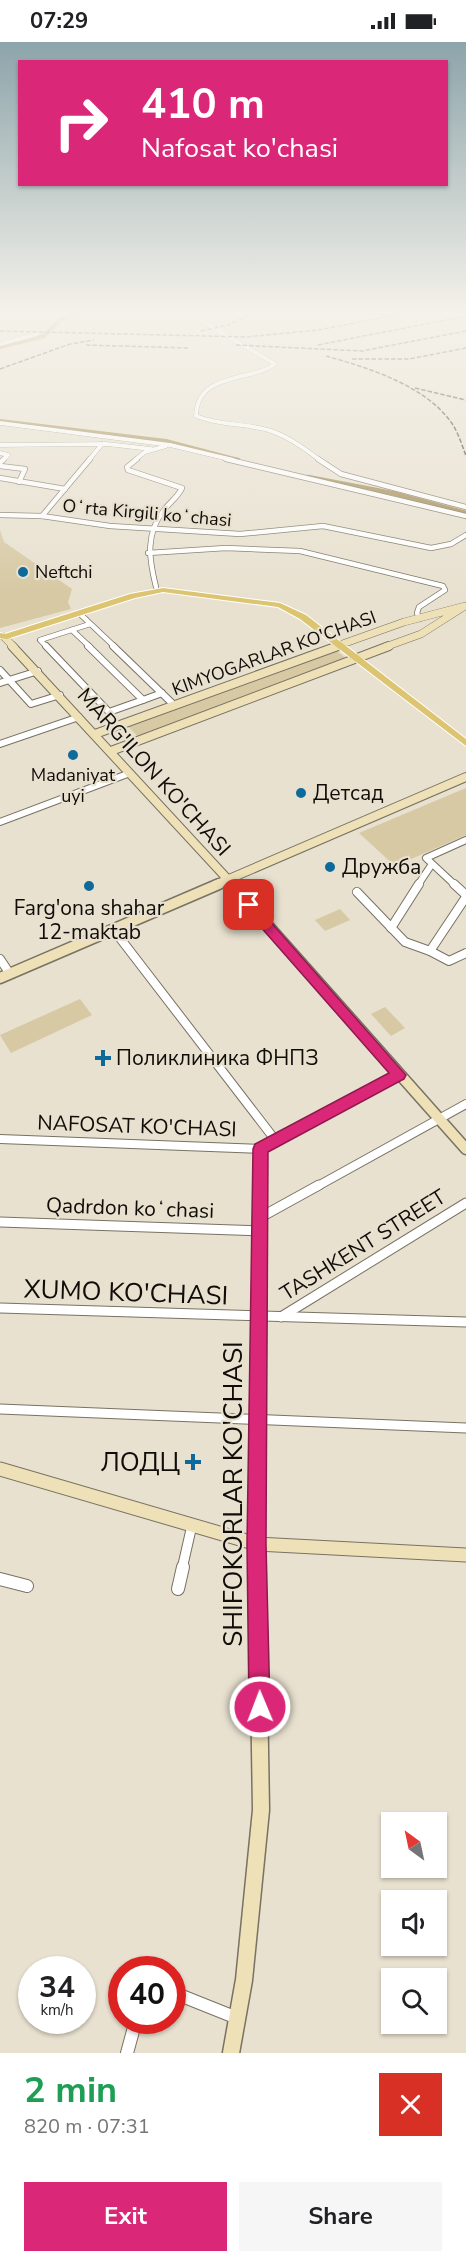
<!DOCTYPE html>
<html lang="en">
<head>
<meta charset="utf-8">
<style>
	body { margin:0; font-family:"Nunito Sans",sans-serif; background:#f6f6f6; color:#202124; height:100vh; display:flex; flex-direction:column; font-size:22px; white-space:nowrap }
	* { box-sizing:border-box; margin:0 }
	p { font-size:20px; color:#757577 }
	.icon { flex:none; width:33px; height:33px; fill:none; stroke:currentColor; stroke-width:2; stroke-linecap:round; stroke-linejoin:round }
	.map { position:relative; height:2011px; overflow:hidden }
	.side { display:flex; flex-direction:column; background:#fff; flex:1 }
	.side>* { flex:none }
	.guide { position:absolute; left:18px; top:18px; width:430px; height:126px; border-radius:0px; box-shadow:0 2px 4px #0004; background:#db2777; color:#fff; overflow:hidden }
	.needle { width:39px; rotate:327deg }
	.controls { position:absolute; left:381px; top:1770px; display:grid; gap:12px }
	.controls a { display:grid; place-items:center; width:66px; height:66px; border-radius:0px; background:#fff; box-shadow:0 2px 4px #0004; font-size:30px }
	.speed { position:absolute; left:18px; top:1914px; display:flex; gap:12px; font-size:30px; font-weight:700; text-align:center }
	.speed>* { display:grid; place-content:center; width:78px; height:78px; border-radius:50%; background:#fff; box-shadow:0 2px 4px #0004; line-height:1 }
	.speed small { font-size:15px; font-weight:400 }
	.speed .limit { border:9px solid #d22; background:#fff; color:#111 }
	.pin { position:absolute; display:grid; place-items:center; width:51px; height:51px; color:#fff; margin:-26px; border-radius:12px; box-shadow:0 3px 9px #0006 }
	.me { position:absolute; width:66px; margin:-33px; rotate:359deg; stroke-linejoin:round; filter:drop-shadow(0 0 4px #0008) }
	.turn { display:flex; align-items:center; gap:21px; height:126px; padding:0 24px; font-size:27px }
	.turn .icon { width:78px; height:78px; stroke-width:2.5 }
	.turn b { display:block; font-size:42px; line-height:51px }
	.round { display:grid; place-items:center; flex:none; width:63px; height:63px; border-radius:0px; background:#f6f6f6 }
	.overview { display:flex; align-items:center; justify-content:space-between; height:102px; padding:0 24px }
	h1 { font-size:36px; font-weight:700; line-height:45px; color:#1e9e55 }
	.primary-button { display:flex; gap:12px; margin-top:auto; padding:12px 24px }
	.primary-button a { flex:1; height:69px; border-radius:0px; background:#db2777; color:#fff; font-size:24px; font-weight:700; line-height:69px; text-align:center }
	.primary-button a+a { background:#f6f6f6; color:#202124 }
	.status { display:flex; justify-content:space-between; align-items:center; height:42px; padding:0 30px; background:#fff; direction:ltr }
	.status svg { height:16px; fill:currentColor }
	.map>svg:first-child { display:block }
	.green { fill:#d7c9a4 }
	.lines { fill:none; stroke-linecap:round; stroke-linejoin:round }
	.canal-far1 { stroke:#a38b4e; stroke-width:4 }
	.canal { stroke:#a38b4e; stroke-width:4.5 }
	.street-far5-casing { stroke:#787263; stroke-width:4.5 }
	.street-far4-casing { stroke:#787263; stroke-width:6 }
	.street-far3-casing { stroke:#787263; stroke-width:8 }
	.street-far2-casing { stroke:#787263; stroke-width:10 }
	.street-far1-casing { stroke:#787263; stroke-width:11 }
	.street-casing { stroke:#787263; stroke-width:14 }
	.secondary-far4-casing { stroke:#787263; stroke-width:8 }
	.secondary-far3-casing { stroke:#787263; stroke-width:10 }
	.secondary-far2-casing { stroke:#787263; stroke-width:13 }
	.secondary-far1-casing { stroke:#787263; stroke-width:15 }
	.secondary-casing { stroke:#787263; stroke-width:19 }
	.primary-casing { stroke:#fff; stroke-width:2 }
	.street-far5 { stroke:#fff; stroke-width:4 }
	.street-far4 { stroke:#fff; stroke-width:4.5 }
	.street-far3 { stroke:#fff; stroke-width:6 }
	.street-far2 { stroke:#fff; stroke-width:8 }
	.street-far1 { stroke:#fff; stroke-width:9 }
	.street { stroke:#fff; stroke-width:12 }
	.secondary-far4 { stroke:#eee1b8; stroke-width:7 }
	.secondary-far3 { stroke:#eee1b8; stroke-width:8 }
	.secondary-far2 { stroke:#eee1b8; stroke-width:10 }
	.secondary-far1 { stroke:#eee1b8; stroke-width:13 }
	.secondary { stroke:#eee1b8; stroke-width:16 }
	.primary { fill:#dcc471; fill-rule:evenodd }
	.rail { stroke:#3d3932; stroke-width:1.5; stroke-dasharray:4.5 2; stroke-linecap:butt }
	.route { fill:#db2777; stroke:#8e194d; stroke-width:1.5 }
	.poi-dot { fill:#0e6a9a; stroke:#e8e1d0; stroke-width:2 }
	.labels { text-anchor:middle; stroke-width:4.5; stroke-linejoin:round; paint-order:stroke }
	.far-street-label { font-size:18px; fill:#100d08; stroke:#e8e1d0 }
	.far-poi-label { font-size:18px; fill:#100d08; stroke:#e8e1d0; text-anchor:start }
	.street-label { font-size:21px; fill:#100d08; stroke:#e8e1d0 }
	.poi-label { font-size:21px; fill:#100d08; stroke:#e8e1d0; text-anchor:start }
	.near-street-label { font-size:26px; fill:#100d08; stroke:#e8e1d0 }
	.near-poi-label { font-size:26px; fill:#100d08; stroke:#e8e1d0; text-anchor:end }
</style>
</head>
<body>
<div class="status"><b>07:29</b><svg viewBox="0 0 49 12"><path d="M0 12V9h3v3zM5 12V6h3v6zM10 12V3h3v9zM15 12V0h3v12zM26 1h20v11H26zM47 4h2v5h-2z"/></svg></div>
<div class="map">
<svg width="466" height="2011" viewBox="0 0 466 2011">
	<rect width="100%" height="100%" fill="#e8e1d0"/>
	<g class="green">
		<path d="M0 488 4 500 72 547 68 560 71 567 0 586Z"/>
		<path d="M333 606 351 620 141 698 125 681Z"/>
		<path d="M466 746V793L395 824 359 791Z"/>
		<path d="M340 867 350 878 325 889 315 878Z"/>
		<path d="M80 957 92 973 11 1011 0 993Z"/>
		<path d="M385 965 405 986 391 994 371 972Z"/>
	</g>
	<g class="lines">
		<g class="canal-far1">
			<path d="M0 305 44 294 60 278 84 269"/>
			<path d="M0 379 166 399 238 418"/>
		</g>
		<g class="canal">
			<path d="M232 417 238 418"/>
			<path d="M308 435 392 451 466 471"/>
		</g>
		<defs>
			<g id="street-far5">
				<path d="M185 269 275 322C252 340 197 329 196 374 220 384 247 381 271 389 289 395 305 407 320 418"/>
				<path d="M0 302 37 292"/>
				<path d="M0 381 170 403 233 418"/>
				<path d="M0 403 107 402 151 407"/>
				<path d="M0 411 8 413 3 418"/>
				<path d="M89 418 102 402"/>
				<path d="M135 418 145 410 166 404"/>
			</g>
			<g id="street-far4">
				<path d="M137 417 127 425 128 428 182 446C178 455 170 460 164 468 145 492 149 517 156 545"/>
				<path d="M226 417 466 474"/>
				<path d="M318 417 341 432 466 465"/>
				<path d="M0 421 4 417"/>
				<path d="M0 424 25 427 19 440"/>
				<path d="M0 436 65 447"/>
				<path d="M0 473 42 474 110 484 240 492 323 484 431 506 451 502 466 493"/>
				<path d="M42 474 90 417"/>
				<path d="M148 511 226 506 300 509 443 544 445 548 419 565 417 571 420 577"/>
				<path d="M79 571 115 605"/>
				<path d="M72 588 90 605"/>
				<path d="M47 605 40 598 90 582"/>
			</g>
			<g id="street-far3">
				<path d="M46 604 109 670 143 658 88 604"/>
				<path d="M113 604 174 663"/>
				<path d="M0 628 31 662 60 653"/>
				<path d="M0 641 38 629"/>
				<path d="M143 658 162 651"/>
				<path d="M0 702 79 675"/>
				<path d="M0 780 130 731"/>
				<path d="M418 843 432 822"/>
				<path d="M455 843 426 816 466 798"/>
			</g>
			<g id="street-far2">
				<path d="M454 842 466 853"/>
				<path d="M357 850 405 900 430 909 466 855"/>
				<path d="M391 886 419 842"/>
				<path d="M113 887 276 1099"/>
				<path d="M430 909 449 919 466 911"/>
				<path d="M0 917 10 932"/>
				<path d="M0 1097 261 1107 399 1033"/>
				<path d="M261 1145V1107"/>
				<path d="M316 1145 466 1062"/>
			</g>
			<g id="street-far1">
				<path d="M261 1175 319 1143"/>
				<path d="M0 1180 260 1189"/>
				<path d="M0 1266 466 1280"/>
				<path d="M281 1275 466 1161"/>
				<path d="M0 1367 466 1386"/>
				<path d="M257 1502 261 1143"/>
				<path d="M182 1527 192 1483"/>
			</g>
			<g id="street">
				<path d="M0 1537 27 1544"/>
				<path d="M178 1547 183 1525"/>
				<path d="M172 1950 237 1976"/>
				<path d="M127 2011 136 1978"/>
			</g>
			<g id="secondary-far4">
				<path d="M4 595 14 605"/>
				<path d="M334 605 404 580 465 564 421 592 385 605"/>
			</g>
			<g id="secondary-far3">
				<path d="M12 604 233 843"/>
				<path d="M95 692 338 604"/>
				<path d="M111 709 389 604"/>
				<path d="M215 843 466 735"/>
			</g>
			<g id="secondary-far2">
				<path d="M231 842 466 1107"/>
				<path d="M0 936 219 842"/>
			</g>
			<g id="secondary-far1">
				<path d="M0 1427 257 1502 466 1513"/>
				<path d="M257 1502V1527"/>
			</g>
			<path id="secondary" d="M231 2011 244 1938 261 1768 257 1525"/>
			<path id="primary" d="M163 546 280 561 306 573 466 697V704L300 577 278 565 163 550 135 556 7 597 0 596V591L5 592 130 552Z"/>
		</defs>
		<use href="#street-far5" class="street-far5-casing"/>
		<use href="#street-far4" class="street-far4-casing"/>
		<use href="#street-far3" class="street-far3-casing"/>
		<use href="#street-far2" class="street-far2-casing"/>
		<use href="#street-far1" class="street-far1-casing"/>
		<use href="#street" class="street-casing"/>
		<use href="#secondary-far4" class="secondary-far4-casing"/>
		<use href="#secondary-far3" class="secondary-far3-casing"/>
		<use href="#secondary-far2" class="secondary-far2-casing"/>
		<use href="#secondary-far1" class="secondary-far1-casing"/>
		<use href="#secondary" class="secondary-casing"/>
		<use href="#primary" class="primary-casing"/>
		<use href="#street-far5" class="street-far5"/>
		<use href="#street-far4" class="street-far4"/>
		<use href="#street-far3" class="street-far3"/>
		<use href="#street-far2" class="street-far2"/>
		<use href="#street-far1" class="street-far1"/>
		<use href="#street" class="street"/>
		<use href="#secondary-far4" class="secondary-far4"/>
		<use href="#secondary-far3" class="secondary-far3"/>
		<use href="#secondary-far2" class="secondary-far2"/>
		<use href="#secondary-far1" class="secondary-far1"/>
		<use href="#secondary" class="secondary"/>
		<use href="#primary" class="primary"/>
		<g class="rail">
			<path d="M0 289 246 295 318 288 417 269"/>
			<path d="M201 289 228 283 257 269"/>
			<path d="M86 303 189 306"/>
			<path d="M236 303 362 309 466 289"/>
			<path d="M318 303 466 274"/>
			<path d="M326 314C369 326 424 343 451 380 458 390 462 403 466 414"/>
			<path d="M352 317H409L466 306"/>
			<path d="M0 327 70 302 94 298"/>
			<path d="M415 346 466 358"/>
		</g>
	</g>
	<linearGradient id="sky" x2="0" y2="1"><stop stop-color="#8ca4aa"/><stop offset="0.49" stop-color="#f5f2ea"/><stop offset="1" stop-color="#f5f2ea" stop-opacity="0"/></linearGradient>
	<rect width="466" height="551" fill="url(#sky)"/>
	<path class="route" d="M249 859 253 860 406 1033 404 1037 268 1110 266 1502 270 1665 267 1672 260 1675 252 1672 249 1665 247 1502 253 1107 255 1102 389 1031 244 866 243 863Z"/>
	<g class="poi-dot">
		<circle cx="23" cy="530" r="6"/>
		<circle cx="73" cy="713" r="6"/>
		<circle cx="301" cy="751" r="6"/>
		<circle cx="330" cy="825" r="6"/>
		<circle cx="89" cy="844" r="6"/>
		<path d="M100 1007h6v6h6v6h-6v6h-6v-6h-6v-6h6z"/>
		<path d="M190 1411h6v6h6v6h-6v6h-6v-6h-6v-6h6z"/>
	</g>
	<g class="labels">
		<g class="far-street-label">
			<text transform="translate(147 471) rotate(5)" y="6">Oʻrta Kirgili koʻchasi</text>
			<text transform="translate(274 611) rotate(-20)" y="6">KIMYOGARLAR KO'CHASI</text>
		</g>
		<g class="far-poi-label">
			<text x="35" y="536">Neftchi</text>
			<text x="73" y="739" text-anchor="middle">Madaniyat<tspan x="73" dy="21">uyi</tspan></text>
		</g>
		<g class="street-label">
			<text transform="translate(154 730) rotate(48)" y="7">MARG'ILON KO'CHASI</text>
			<text transform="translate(137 1084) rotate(2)" y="7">NAFOSAT KO'CHASI</text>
			<text transform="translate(130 1166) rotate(2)" y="7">Qadrdon koʻchasi</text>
			<text transform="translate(363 1203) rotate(-32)" y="7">TASHKENT STREET</text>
		</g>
		<g class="poi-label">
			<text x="313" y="758">Детсад</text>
			<text x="342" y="832">Дружба</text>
			<text x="89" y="873" text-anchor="middle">Farg'ona shahar<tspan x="89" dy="24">12-maktab</tspan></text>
			<text x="116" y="1023">Поликлиника ФНПЗ</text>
		</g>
		<g class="near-street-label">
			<text transform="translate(126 1250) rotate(2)" y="9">XUMO KO'CHASI</text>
			<text transform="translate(233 1452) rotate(-90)" y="9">SHIFOKORLAR KO'CHASI</text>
		</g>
		<g class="near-poi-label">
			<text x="180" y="1429">ЛОДЦ</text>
		</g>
	</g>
</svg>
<div class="controls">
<a><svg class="needle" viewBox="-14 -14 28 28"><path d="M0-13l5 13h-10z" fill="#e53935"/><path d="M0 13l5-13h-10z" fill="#757577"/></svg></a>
<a><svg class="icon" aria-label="sound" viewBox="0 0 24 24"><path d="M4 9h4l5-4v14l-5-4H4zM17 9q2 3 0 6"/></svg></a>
<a><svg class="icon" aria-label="search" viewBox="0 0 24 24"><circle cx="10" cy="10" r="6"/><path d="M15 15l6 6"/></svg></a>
</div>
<div class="speed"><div>34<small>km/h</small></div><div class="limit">40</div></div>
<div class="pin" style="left:249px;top:863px;background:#d93025"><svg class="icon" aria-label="arrive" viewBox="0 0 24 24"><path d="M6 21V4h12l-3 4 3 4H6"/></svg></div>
<svg class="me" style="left:260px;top:1665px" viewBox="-20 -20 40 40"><circle r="17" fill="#db2777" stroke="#fff" stroke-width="3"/><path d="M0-11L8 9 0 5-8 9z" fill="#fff"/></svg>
<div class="guide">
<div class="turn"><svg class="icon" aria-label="right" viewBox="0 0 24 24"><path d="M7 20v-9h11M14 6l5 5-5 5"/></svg><div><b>410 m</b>Nafosat ko'chasi</div></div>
</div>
</div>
<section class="side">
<div class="overview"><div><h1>2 min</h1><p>820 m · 07:31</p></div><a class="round" style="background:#d93025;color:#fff"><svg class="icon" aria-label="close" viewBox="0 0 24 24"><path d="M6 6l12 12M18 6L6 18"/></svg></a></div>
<div class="primary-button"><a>Exit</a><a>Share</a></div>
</section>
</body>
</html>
